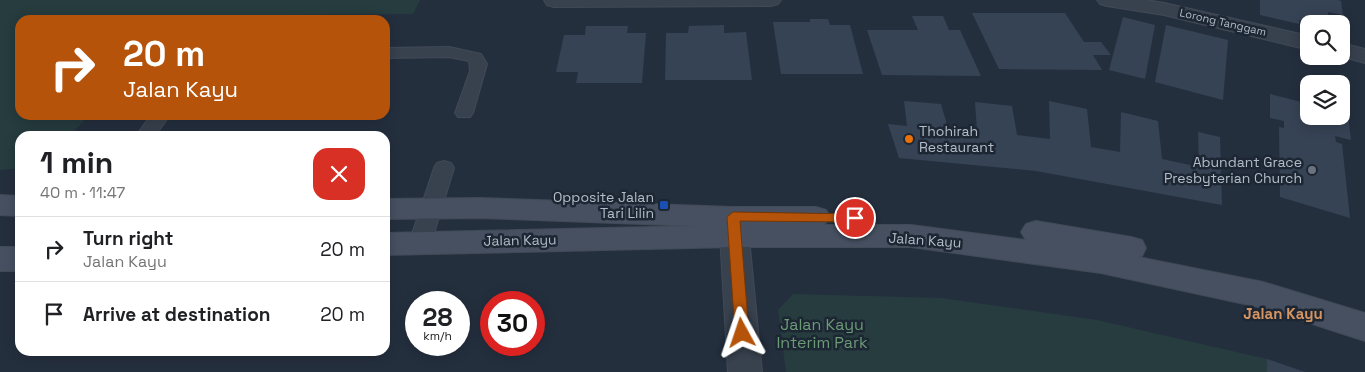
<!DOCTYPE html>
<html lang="en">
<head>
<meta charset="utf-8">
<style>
	body { margin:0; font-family:"Space Grotesk",sans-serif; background:#f6f6f6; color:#202124; height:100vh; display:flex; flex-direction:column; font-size:19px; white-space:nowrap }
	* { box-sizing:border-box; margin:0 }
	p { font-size:16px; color:#757577 }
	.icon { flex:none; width:28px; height:28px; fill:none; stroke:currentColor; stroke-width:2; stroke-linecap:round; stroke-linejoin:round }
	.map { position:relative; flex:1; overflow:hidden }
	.drawer { position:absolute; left:15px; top:131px; width:375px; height:225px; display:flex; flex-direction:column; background:#fff; border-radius:15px; box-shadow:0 2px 12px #0003 }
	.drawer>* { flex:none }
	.hud { position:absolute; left:15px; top:15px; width:375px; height:105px; border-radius:15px; box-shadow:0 2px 12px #0003; background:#b45309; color:#fff; overflow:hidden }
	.controls { position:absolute; left:1300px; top:15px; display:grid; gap:10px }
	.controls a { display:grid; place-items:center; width:50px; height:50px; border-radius:10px; background:#fff; box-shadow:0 2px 12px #0003; font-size:25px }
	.speed { position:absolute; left:405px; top:291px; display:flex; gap:10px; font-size:25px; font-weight:700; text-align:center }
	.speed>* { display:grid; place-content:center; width:65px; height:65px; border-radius:50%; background:#fff; box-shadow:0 2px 12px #0003; line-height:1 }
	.speed small { font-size:12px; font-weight:400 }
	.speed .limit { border:8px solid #d22; background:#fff; color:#111 }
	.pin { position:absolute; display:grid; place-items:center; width:42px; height:42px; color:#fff; margin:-21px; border:2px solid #fff; border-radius:50%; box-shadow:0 1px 5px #0007 }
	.me { position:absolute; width:55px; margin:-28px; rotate:355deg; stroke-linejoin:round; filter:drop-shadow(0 0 4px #0008) }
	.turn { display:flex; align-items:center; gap:18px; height:105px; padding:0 25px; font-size:22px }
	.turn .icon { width:65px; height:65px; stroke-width:2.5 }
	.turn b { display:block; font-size:35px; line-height:42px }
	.round { display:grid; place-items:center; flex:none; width:52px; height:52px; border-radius:15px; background:#f6f6f6 }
	.headline { display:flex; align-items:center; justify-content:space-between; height:85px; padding:0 25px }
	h1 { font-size:30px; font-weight:700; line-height:38px }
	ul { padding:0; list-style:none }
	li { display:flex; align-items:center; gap:15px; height:65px; padding:0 25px; border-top:1px solid #e0e0e0 }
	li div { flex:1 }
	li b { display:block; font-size:19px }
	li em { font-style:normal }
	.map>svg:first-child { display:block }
	.green { fill:#263c3f }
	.building { fill:#364354 }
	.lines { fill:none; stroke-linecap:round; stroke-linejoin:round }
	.lane-casing { stroke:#414a57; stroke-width:2 }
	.street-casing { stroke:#414a57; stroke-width:2 }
	.secondary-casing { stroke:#414a57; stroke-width:2 }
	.lane { fill:#38414e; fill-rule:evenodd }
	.street { fill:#38414e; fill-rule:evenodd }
	.secondary { fill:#465061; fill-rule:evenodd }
	.route { fill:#b45309; stroke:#753606 }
	.food-dot { fill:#e8710a; stroke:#1d2633; stroke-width:2 }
	.worship-dot { fill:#6b7280; stroke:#1d2633; stroke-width:2 }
	.transit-dot { fill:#1a4fb4; stroke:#1d2633; stroke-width:2 }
	.labels { text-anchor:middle; stroke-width:5; stroke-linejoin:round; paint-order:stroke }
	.far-street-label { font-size:11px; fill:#b4bcc9; stroke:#1d2633 }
	.poi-label { font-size:14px; fill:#b4bcc9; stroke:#1d2633; text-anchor:end }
	.street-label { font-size:14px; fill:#b4bcc9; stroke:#1d2633 }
	.neighbourhood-label { font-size:15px; font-weight:bold; fill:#d59563; stroke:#1d2633 }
	.near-park-label { font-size:16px; fill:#6b9a76; stroke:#1d2633 }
</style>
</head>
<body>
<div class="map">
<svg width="1365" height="372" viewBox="0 0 1365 372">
	<rect width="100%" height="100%" fill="#242f3e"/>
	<g class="green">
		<path d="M0 0H420L413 14 177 16 173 20H20V115H89L70 136H20V168L0 170Z"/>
		<path d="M793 294 941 298 1097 320 1267 359V372H786L778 310Z"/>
	</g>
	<g class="building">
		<path d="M1260 0H1338L1341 1 1343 15 1328 12 1329 24 1299 20V24L1260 15Z"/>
		<path d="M972 13H1065L1084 42H1101L1111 55H1093L1102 70 999 69Z"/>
		<path d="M912 16H943L949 30H960L981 76 882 75 867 30H918Z"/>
		<path d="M1123 17 1155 25 1145 79 1109 70Z"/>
		<path d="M810 19H828L830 25H850L863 74H781L773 22H810Z"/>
		<path d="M724 25V33L746 32 752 80H665L666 33H688L689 26Z"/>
		<path d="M1166 25 1228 40 1223 100 1155 82Z"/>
		<path d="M586 26H628L627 33H646L642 83H576L578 72H556L564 35H585Z"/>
		<path d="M1270 94 1309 104V116H1341V113L1348 114 1351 140 1335 136 1336 142 1342 144 1350 218 1280 197 1279 127 1284 128V121L1270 118Z"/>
		<path d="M904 101 941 104 948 128 977 131 975 102 1012 106 1017 135 1050 139 1049 101 1087 109 1091 147 1120 152 1121 112 1158 121 1162 159 1199 167 1198 132 1220 137 1222 205 1036 171 899 158 888 124 907 126Z"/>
		<path d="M1267 359 1305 372H1267Z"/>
	</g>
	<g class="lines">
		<defs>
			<g id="lane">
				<path d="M449 47 481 54 487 64 473 113 470 117H458L455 113 470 71 469 61 449 57 385 58V48Z"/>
				<path d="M151 115H170L155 136H136Z"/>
				<path d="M444 161 451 163 454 168 431 243 428 249 420 251 412 249 409 243 434 168 437 163Z"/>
			</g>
			<g id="street">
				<path d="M544 0H781L778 4 771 6 554 7 547 5Z"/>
				<path d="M1097 0H1146L1164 3 1309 36V50L1164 15 1107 6 1100 4Z"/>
				<path d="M1341 43 1365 49V63L1339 56H1341Z"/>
				<path d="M733 207 743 210 747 217 762 372H728L719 217 723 210Z"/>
			</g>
			<g id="secondary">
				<path d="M0 195 20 196V216L0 215Z"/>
				<path d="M480 198 733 207H816L826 210 830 217 824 225H911L1026 240 1021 232 1026 224 1036 221 1131 237 1142 240 1146 248 1142 256 1138 257 1263 282 1365 313V341L1263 308 1101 273 911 247H734L385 255V233L695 226 480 218 385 219V199Z"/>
				<rect x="0" y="247" width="20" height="24"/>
			</g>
		</defs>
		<use href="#lane" class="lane-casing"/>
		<use href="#street" class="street-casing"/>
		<use href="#secondary" class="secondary-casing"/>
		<use href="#lane" class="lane"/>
		<use href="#street" class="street"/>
		<use href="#secondary" class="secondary"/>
	</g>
	<path class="route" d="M733 212 855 214 861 218 855 222 740 221 749 333 747 337H737L735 333 727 217Z"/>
	<circle class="food-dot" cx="909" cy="139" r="5"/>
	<circle class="worship-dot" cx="1312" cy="170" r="5"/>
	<rect class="transit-dot" x="659" y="200" width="10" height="10" rx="2.5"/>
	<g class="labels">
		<g class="far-street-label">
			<text transform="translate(1223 22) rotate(13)" y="4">Lorong Tanggam</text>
		</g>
		<g class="poi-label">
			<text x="919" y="136" text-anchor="start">Thohirah<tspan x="919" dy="16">Restaurant</tspan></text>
			<text x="1302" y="167">Abundant Grace<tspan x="1302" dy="16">Presbyterian Church</tspan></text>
			<text x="654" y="202">Opposite Jalan<tspan x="654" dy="16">Tari Lilin</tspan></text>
		</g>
		<g class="street-label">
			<text transform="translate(520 240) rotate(-1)" y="5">Jalan Kayu</text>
			<text transform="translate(925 240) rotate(4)" y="5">Jalan Kayu</text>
		</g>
		<g class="neighbourhood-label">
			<text x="1283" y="319">Jalan Kayu</text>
		</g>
		<g class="near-park-label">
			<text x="822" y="330">Jalan Kayu<tspan x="822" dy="18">Interim Park</tspan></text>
		</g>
	</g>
</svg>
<div class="controls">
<a><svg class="icon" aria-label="search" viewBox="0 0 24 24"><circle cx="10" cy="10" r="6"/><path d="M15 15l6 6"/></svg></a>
<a><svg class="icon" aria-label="layers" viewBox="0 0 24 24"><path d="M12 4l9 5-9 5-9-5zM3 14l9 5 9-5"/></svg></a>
</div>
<div class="speed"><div>28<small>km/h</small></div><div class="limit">30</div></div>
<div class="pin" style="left:855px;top:218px;background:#d93025"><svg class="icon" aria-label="arrive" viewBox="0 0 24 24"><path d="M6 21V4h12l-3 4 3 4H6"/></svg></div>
<svg class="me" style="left:742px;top:333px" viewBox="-20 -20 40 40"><path d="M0-17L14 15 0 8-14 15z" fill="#b45309" stroke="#fff" stroke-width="4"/></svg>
<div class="hud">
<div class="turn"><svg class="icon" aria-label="right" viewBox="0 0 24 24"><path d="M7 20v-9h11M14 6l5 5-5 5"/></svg><div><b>20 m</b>Jalan Kayu</div></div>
</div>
<section class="drawer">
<div class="headline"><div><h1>1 min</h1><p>40 m · 11:47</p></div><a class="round" style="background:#d93025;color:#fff"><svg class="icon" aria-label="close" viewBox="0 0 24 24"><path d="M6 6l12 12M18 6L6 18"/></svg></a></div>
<ul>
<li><svg class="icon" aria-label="right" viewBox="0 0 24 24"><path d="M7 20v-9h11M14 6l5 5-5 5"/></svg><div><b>Turn right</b><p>Jalan Kayu</p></div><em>20 m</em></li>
<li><svg class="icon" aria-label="arrive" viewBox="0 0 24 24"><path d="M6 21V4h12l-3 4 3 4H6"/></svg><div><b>Arrive at destination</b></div><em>20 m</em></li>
</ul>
</section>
</div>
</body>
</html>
